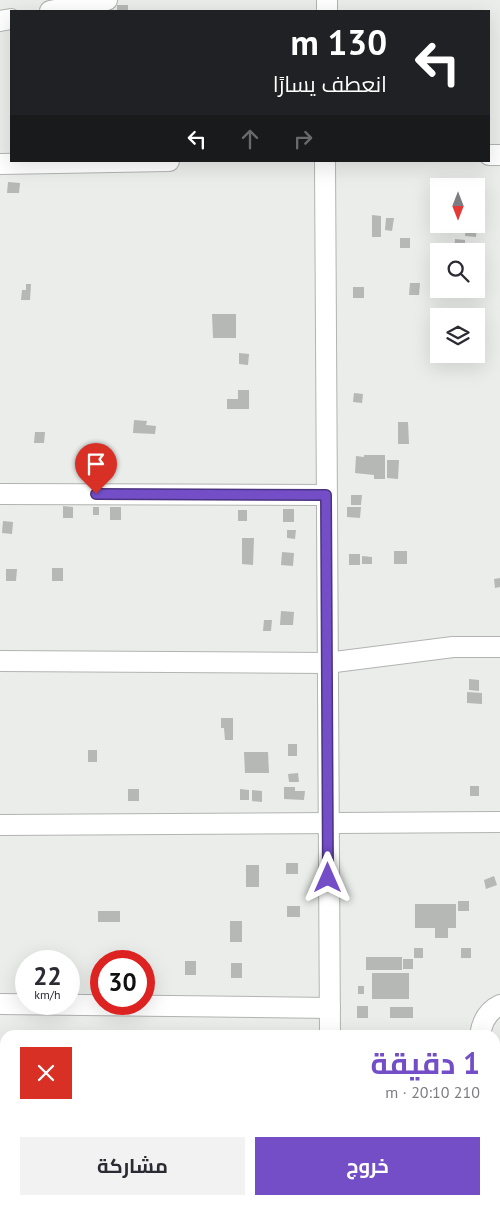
<!DOCTYPE html>
<html lang="ar">
<head>
<meta charset="utf-8">
<style>
	body { margin:0; font-family:"PT Sans",Cairo,sans-serif; background:#f2f2f3; color:#2b2b33; direction:rtl; height:100vh; display:flex; flex-direction:column; font-size:19px; white-space:nowrap }
	* { box-sizing:border-box; margin:0 }
	p { font-size:16px; color:#7c7c81 }
	.icon { flex:none; width:28px; height:28px; fill:none; stroke:currentColor; stroke-width:2; stroke-linecap:round; stroke-linejoin:round }
	.map { position:relative; flex:1; overflow:hidden; direction:ltr }
	.panel { position:absolute; left:0px; top:1030px; width:500px; height:175px; display:flex; flex-direction:column; background:#fff; border-radius:15px 15px 0 0; box-shadow:0 5px 20px #0002; direction:rtl }
	.panel>* { flex:none }
	.guide { position:absolute; left:10px; top:10px; width:480px; height:152px; border-radius:0px; box-shadow:0 5px 20px #0002; direction:rtl; background:#202124; color:#fff; overflow:hidden }
	.needle { width:32px; rotate:180deg }
	.fabs { position:absolute; left:430px; top:178px; display:grid; gap:10px }
	.fabs a { display:grid; place-items:center; width:55px; height:55px; border-radius:0px; background:#fff; box-shadow:0 5px 20px #0002; font-size:25px }
	.speed { position:absolute; left:15px; top:950px; display:flex; gap:10px; font-size:25px; font-weight:700; text-align:center }
	.speed>* { display:grid; place-content:center; width:65px; height:65px; border-radius:50%; background:#fff; box-shadow:0 5px 20px #0002; line-height:1 }
	.speed small { font-size:12px; font-weight:400 }
	.speed .limit { border:8px solid #d22; background:#fff; color:#111 }
	.pin { position:absolute; display:grid; place-items:center; width:42px; height:42px; color:#fff; margin:-51px -21px; border-radius:50% 50% 50% 0; rotate:-45deg; box-shadow:0 0 5px #0007 }
	.pin .icon { rotate:45deg }
	.me { position:absolute; width:55px; margin:-28px; rotate:0deg; stroke-linejoin:round; filter:drop-shadow(0 0 4px #0008) }
	.turn { display:flex; align-items:center; gap:18px; height:105px; padding:0 20px; font-size:22px }
	.turn .icon { width:65px; height:65px; stroke-width:2.5 }
	.turn b { display:block; font-size:35px; line-height:42px }
	.lanes { display:flex; align-items:center; height:48px; padding:0 20px; background:#0003; justify-content:center; gap:25px; direction:ltr }
	.lanes .off { opacity:.35 }
	.round { display:grid; place-items:center; flex:none; width:52px; height:52px; border-radius:0px; background:#f2f2f3 }
	.head { display:flex; align-items:center; justify-content:space-between; height:85px; padding:0 20px }
	h1 { font-size:30px; font-weight:700; line-height:38px; color:#734ec7 }
	.cta { display:flex; gap:10px; margin-top:auto; padding:10px 20px }
	.cta a { flex:1; height:58px; border-radius:0px; background:#734ec7; color:#fff; font-size:20px; font-weight:700; line-height:58px; text-align:center }
	.cta a+a { background:#f2f2f3; color:#2b2b33 }
	.map>svg:first-child { display:block }
	.building { fill:#b5b8b5 }
	.lines { fill:none; stroke-linecap:round; stroke-linejoin:round }
	.minor-casing { stroke:#b1b4b1; stroke-width:22 }
	.minor { stroke:#fff; stroke-width:20 }
	.route-casing { stroke:#4b3381; stroke-width:12 }
	.route { stroke:#734ec7; stroke-width:9 }
</style>
</head>
<body>
<div class="map">
<svg width="500" height="1205" viewBox="0 0 500 1205">
	<rect width="100%" height="100%" fill="#eaedea"/>
	<g class="building">
		<rect x="117" y="5" width="11" height="6"/>
		<path d="M8 182 20 183 19 193H7Z"/>
		<path d="M372 215 381 216V237H372Z"/>
		<path d="M386 218H394L392 231 385 230Z"/>
		<path d="M466 225H477L476 237 465 236Z"/>
		<rect x="400" y="238" width="10" height="10"/>
		<path d="M455 239 465 240V250H454Z"/>
		<path d="M410 283H420L419 295H409Z"/>
		<path d="M26 284H31L30 300H21L22 290H26Z"/>
		<rect x="353" y="287" width="11" height="11"/>
		<path d="M438 289H446V295H437Z"/>
		<path d="M453 289H465V296L453 295Z"/>
		<path d="M212 314H236V338H213Z"/>
		<path d="M239 353 249 354 248 365 239 364Z"/>
		<path d="M238 390H249V409H227V399H238Z"/>
		<path d="M354 393 363 394 362 403 353 402Z"/>
		<path d="M134 420 147 421 146 425 156 426 155 434 133 433Z"/>
		<path d="M398 422H408L409 444H398Z"/>
		<path d="M35 432H45L44 443H34Z"/>
		<path d="M364 455H385V479H374V475L355 473 356 456 364 457Z"/>
		<path d="M387 460H399L398 479 387 478Z"/>
		<path d="M351 495H362L361 505H351Z"/>
		<path d="M63 506 73 507V518H63Z"/>
		<rect x="93" y="507" width="6" height="8"/>
		<rect x="110" y="507" width="11" height="13"/>
		<path d="M347 507H361L360 518 347 517Z"/>
		<rect x="283" y="509" width="11" height="13"/>
		<rect x="238" y="510" width="9" height="11"/>
		<path d="M3 521 13 522 12 534 2 533Z"/>
		<path d="M287 530H296L295 539 287 538Z"/>
		<path d="M242 538H254L253 565 242 564Z"/>
		<rect x="394" y="551" width="13" height="13"/>
		<path d="M282 552 294 553 293 566 281 565Z"/>
		<rect x="349" y="554" width="11" height="11"/>
		<path d="M362 556 372 557V564H362Z"/>
		<rect x="52" y="568" width="11" height="13"/>
		<path d="M6 569H17L16 581H6Z"/>
		<path d="M500 578V587L495 588 494 579Z"/>
		<path d="M281 611 294 612 293 625H280Z"/>
		<path d="M264 620H272L271 631H263Z"/>
		<path d="M469 679 479 680V691L469 690Z"/>
		<path d="M467 692 482 693V704L467 703Z"/>
		<path d="M221 718H233V740H225L224 728H221Z"/>
		<rect x="288" y="744" width="9" height="12"/>
		<rect x="88" y="750" width="9" height="12"/>
		<path d="M244 752H268L269 773H245Z"/>
		<path d="M298 773 299 782H289L288 774Z"/>
		<rect x="470" y="786" width="9" height="10"/>
		<path d="M284 787H295V791H305L304 800 284 799Z"/>
		<rect x="128" y="789" width="11" height="12"/>
		<path d="M240 789 249 790V800H240Z"/>
		<path d="M252 790 262 791V802L252 801Z"/>
		<rect x="286" y="863" width="12" height="11"/>
		<rect x="246" y="865" width="13" height="22"/>
		<path d="M494 876 497 885 486 889 484 880Z"/>
		<rect x="458" y="901" width="11" height="10"/>
		<path d="M415 904H456V928H448V938H435V928H415Z"/>
		<rect x="287" y="906" width="13" height="11"/>
		<rect x="98" y="911" width="22" height="11"/>
		<rect x="230" y="921" width="12" height="21"/>
		<rect x="414" y="948" width="9" height="10"/>
		<rect x="461" y="948" width="10" height="10"/>
		<rect x="366" y="957" width="36" height="13"/>
		<rect x="403" y="959" width="10" height="10"/>
		<rect x="185" y="961" width="11" height="14"/>
		<rect x="231" y="963" width="11" height="15"/>
		<rect x="372" y="973" width="37" height="26"/>
		<rect x="358" y="986" width="6" height="8"/>
		<rect x="357" y="1006" width="11" height="12"/>
		<rect x="390" y="1007" width="23" height="11"/>
	</g>
	<g class="lines">
		<defs>
			<g id="minor">
				<path d="M50 11 107 0"/>
				<path d="M327 11V0"/>
				<path d="M0 21 11 19"/>
				<path d="M489 155H500"/>
				<path d="M325 161 330 1035"/>
				<path d="M0 164 169 161"/>
				<path d="M0 494 326 495"/>
				<path d="M0 661 327 663 453 647H500"/>
				<path d="M0 825 500 822"/>
				<path d="M0 1004 330 1008"/>
				<path d="M480 1035C482 1022 487 1011 500 1005"/>
				<path d="M0 1184 5 1185"/>
				<path d="M495 1187H500"/>
				<path d="M330 1200V1205"/>
				<path d="M485 1205V1200"/>
			</g>
		</defs>
		<use href="#minor" class="minor-casing"/>
		<use href="#minor" class="minor"/>
	</g>
	<g class="lines">
		<defs>
			<path id="route" d="M96 494 326 495 328 878"/>
		</defs>
		<use href="#route" class="route-casing"/>
		<use href="#route" class="route"/>
	</g>
</svg>
<div class="fabs">
<a><svg class="needle" viewBox="-14 -14 28 28"><path d="M0-13l5 13h-10z" fill="#e53935"/><path d="M0 13l5-13h-10z" fill="#7c7c81"/></svg></a>
<a><svg class="icon" aria-label="search" viewBox="0 0 24 24"><circle cx="10" cy="10" r="6"/><path d="M15 15l6 6"/></svg></a>
<a><svg class="icon" aria-label="layers" viewBox="0 0 24 24"><path d="M12 4l9 5-9 5-9-5zM3 14l9 5 9-5"/></svg></a>
</div>
<div class="speed"><div>22<small>km/h</small></div><div class="limit">30</div></div>
<div class="pin" style="left:96px;top:494px;background:#d93025"><svg class="icon" aria-label="arrive" viewBox="0 0 24 24"><path d="M6 21V4h12l-3 4 3 4H6"/></svg></div>
<svg class="me" style="left:328px;top:878px" viewBox="-20 -20 40 40"><path d="M0-17L14 15 0 8-14 15z" fill="#734ec7" stroke="#fff" stroke-width="4"/></svg>
<div class="guide">
<div class="turn"><svg class="icon" aria-label="left" viewBox="0 0 24 24"><path d="M17 20v-9H6M10 6l-5 5 5 5"/></svg><div><b>130 m</b>انعطف يسارًا</div></div>
<div class="lanes"><svg class="icon" aria-label="left" viewBox="0 0 24 24"><path d="M17 20v-9H6M10 6l-5 5 5 5"/></svg><svg class="icon off" aria-label="ahead" viewBox="0 0 24 24"><path d="M12 20V5M6 11l6-6 6 6"/></svg><svg class="icon off" aria-label="right" viewBox="0 0 24 24"><path d="M7 20v-9h11M14 6l5 5-5 5"/></svg></div>
</div>
<section class="panel">
<div class="head"><div><h1>1 دقيقة</h1><p>210 m · 20:10</p></div><a class="round" style="background:#d93025;color:#fff"><svg class="icon" aria-label="close" viewBox="0 0 24 24"><path d="M6 6l12 12M18 6L6 18"/></svg></a></div>
<div class="cta"><a>خروج</a><a>مشاركة</a></div>
</section>
</div>
</body>
</html>
